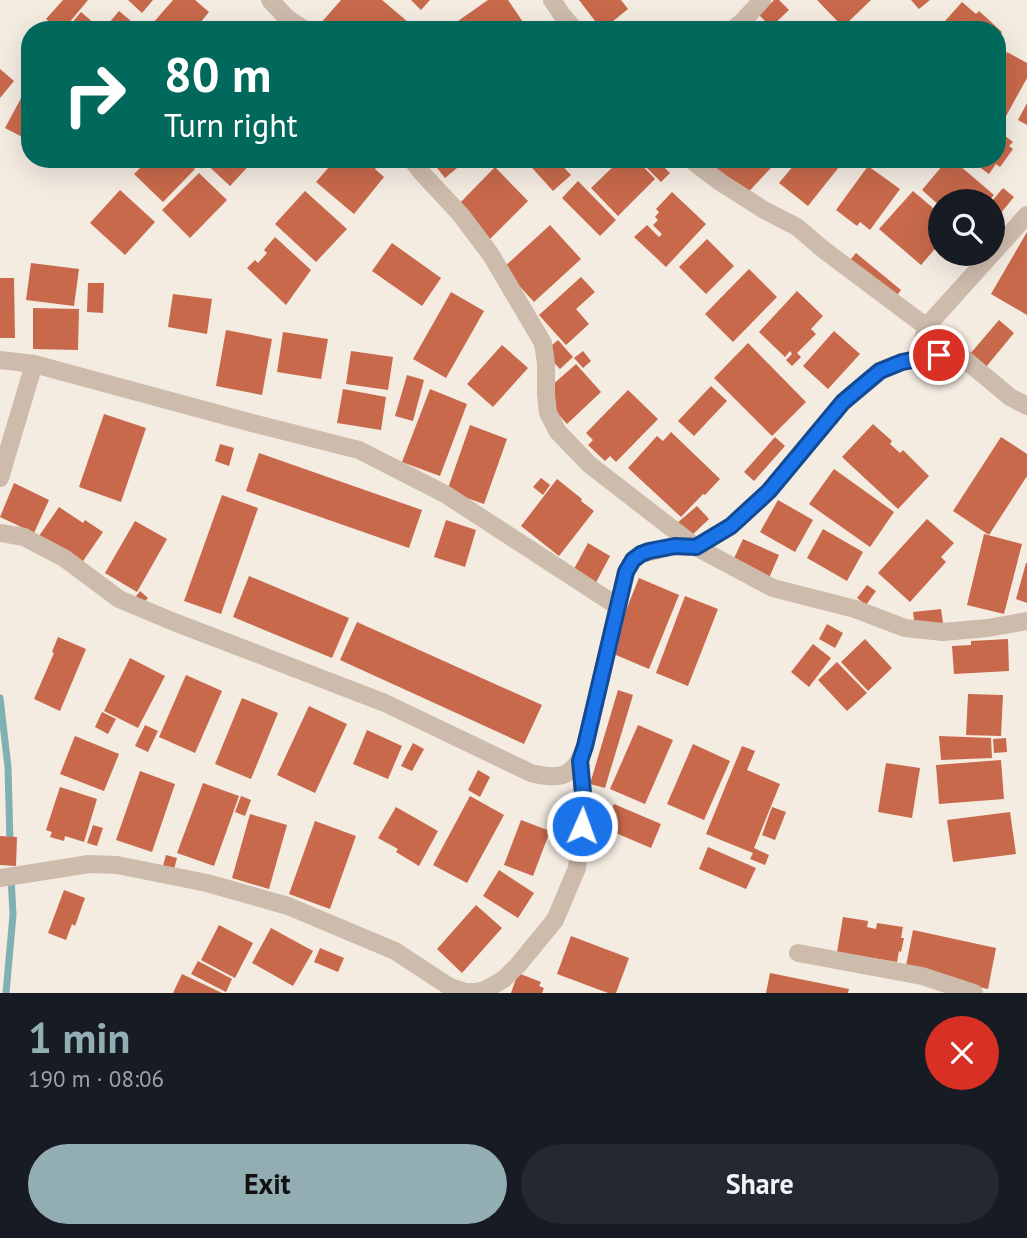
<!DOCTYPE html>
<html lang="en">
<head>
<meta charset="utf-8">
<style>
	body { margin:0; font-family:"PT Sans",sans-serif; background:#242831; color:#f1f3f6; height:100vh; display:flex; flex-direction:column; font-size:26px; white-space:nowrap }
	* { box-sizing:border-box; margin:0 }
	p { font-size:23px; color:#9ea1a6 }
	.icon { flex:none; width:38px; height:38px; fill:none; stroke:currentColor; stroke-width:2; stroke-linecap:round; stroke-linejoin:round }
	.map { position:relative; height:993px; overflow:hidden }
	.panel { display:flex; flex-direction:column; background:#171b24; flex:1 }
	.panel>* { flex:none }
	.guide { position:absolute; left:21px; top:21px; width:985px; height:147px; border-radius:28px; box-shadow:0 7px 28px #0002; background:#00695c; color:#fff; overflow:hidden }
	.controls { position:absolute; left:928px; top:189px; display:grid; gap:14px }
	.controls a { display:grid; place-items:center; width:77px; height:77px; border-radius:50%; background:#171b24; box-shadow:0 7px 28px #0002; font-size:35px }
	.pin { position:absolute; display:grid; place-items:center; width:60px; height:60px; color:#fff; margin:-30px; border:4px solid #fff; border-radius:50%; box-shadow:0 2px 7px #0007 }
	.me { position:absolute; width:77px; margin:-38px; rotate:2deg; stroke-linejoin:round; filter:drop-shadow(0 0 5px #0008) }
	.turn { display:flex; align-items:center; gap:24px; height:147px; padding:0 28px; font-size:32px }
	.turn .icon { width:91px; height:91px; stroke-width:2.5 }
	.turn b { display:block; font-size:49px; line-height:60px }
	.round { display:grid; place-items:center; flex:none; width:74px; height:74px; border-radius:37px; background:#242831 }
	.head { display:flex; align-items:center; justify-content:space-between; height:119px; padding:0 28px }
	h1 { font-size:42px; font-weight:700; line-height:52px; color:#92aeb2 }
	.cta { display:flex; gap:14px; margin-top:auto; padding:14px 28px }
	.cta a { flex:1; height:80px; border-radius:42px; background:#92aeb2; color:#111; font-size:28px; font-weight:700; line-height:80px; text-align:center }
	.cta a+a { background:#242831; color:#f1f3f6 }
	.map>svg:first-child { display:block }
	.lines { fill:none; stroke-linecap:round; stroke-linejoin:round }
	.stream { stroke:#7fb0b2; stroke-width:7 }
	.building { fill:#c8694b }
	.minor { stroke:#cdbbac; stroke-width:18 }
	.route-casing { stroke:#114b97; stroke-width:18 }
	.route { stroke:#1a73e8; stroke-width:12 }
</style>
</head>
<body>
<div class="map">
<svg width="1027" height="993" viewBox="0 0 1027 993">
	<rect width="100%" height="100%" fill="#f4ebe1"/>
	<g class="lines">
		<g class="stream">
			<path d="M0 698 8 767 10 844"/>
			<path d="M6 993 13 915 11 876"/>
		</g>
	</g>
	<g class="building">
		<path d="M63 0H88L63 30H58L46 19Z"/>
		<path d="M128 0H153L142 13Z"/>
		<path d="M173 0H195L209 12 194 30H183L175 23 169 30H161L153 23Z"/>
		<path d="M341 0H382L408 22 401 30H327L320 24Z"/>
		<path d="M411 0H430L421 10Z"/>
		<path d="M488 0H508L523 22 511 30H460L455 23Z"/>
		<path d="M579 0H621L628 9 602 30Z"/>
		<path d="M774 0H779L789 10 771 27 759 15Z"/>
		<path d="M817 0H871L843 27Z"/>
		<path d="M911 0H930L919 9Z"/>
		<path d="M962 2 976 14 979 11 1002 32 998 37V30H937Z"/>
		<path d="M119 11 131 21 129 23 137 30H103Z"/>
		<path d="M81 12 102 30H66Z"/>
		<path d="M805 21 814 30H796Z"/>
		<path d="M1007 52 1027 63V78L1005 118 998 114V69Z"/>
		<path d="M0 69 14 81 0 98Z"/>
		<path d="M27 87 30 89V141L5 128Z"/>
		<path d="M1027 103V125L1018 120Z"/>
		<path d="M998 122 1004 127 1000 132 1013 142 1009 146 1013 149 1000 167 996 164 989 174 968 159H998Z"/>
		<path d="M149 159H185L195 169 163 202 134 174Z"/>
		<path d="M201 159H255L230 186Z"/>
		<path d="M336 159H381L382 161 375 169 384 177 354 214 316 182Z"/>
		<path d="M430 159H468L445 178Z"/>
		<path d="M524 159H556L571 175 553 191Z"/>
		<path d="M621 159H636L655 179 618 216 591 188Z"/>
		<path d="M638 159H656L670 173 661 182Z"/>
		<path d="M714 159H779L742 199 708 166Z"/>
		<path d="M799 159H841L843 162 808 206 779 183Z"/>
		<path d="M948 159H952L994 195 989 201H940V206L922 190Z"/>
		<path d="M868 166 900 189 870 230 860 222 857 226 836 210Z"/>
		<path d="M495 167 528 201 485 244 452 211Z"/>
		<path d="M199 173 227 200 190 238 162 210Z"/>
		<path d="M578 181 616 220 600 236 562 198Z"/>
		<path d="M1003 188 1014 197 1000 214 992 208V201Z"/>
		<path d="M120 190 155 222 125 255 90 223Z"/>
		<path d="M305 191 347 229 316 262 275 224Z"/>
		<path d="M913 191 940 214V243L921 265 879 229Z"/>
		<path d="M672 192 706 224 666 267 634 237 647 225 659 237 662 234 653 225 658 220 655 217 659 212 656 209Z"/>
		<path d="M550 225 581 259 534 302 503 268Z"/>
		<path d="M1027 232V315L991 294Z"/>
		<path d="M275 237 311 270 286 305 247 268 255 260 258 263 267 253 264 250Z"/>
		<path d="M707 239 734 266 706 294 679 267Z"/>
		<path d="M392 243 441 278 422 306 372 271Z"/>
		<path d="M856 253 901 290 890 304 845 266Z"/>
		<path d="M31 263 79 269 74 306 26 300Z"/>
		<path d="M749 269 777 297 733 342 705 314Z"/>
		<path d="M581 277 595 292 576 309 589 324 566 345 539 315Z"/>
		<path d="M0 278H14L15 338H0Z"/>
		<path d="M88 283H104L103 313 87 312Z"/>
		<path d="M797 291 823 316 811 329 816 334 797 353 801 357 792 366 786 360 792 354 790 351 785 357 759 332Z"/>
		<path d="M451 292 484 311 446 378 413 359Z"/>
		<path d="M173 294 212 299 207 334 168 327Z"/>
		<path d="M33 308 79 309 78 350 33 349Z"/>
		<path d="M999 320 1014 333 986 367 970 354Z"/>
		<path d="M226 330 272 339 262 395 216 386Z"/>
		<path d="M834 331 860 354 828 389 803 366Z"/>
		<path d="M283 332 328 339 321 379 277 372Z"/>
		<path d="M558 340 573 357 560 369 544 352Z"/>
		<path d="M748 343 806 402 772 436 714 378Z"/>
		<path d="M502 345 528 368 493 407 467 384Z"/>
		<path d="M351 351 393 357 388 390 346 384Z"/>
		<path d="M583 351 591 361 583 368 574 358Z"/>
		<path d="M576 364 601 392 567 424 541 395Z"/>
		<path d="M407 375 424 380 413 421 395 416Z"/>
		<path d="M711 386 727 401 694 436 678 421Z"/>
		<path d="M343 389 386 397 381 430 337 423Z"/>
		<path d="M430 389 467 404 440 476 402 462Z"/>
		<path d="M628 390 658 419 616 462 610 456 605 461 588 445 593 440 586 433Z"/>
		<path d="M104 414 146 428 121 502 79 487Z"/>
		<path d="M873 424 892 441 890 444 900 453 903 450 929 476 898 509 842 457Z"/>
		<path d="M470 425 507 439 484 504 447 491Z"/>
		<path d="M671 432 720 479 705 495 703 494 681 517 628 468 657 436 663 441Z"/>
		<path d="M775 437 785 446 754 481 744 472Z"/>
		<path d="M1001 437 1027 454V476L989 535 953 511Z"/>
		<path d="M220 444 234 448 229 466 215 461Z"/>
		<path d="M259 453 422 510 409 548 246 491Z"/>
		<path d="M834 469 894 512 870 547 809 504Z"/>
		<path d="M541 478 550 485 543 495 533 487Z"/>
		<path d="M557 479 582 499 581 501 594 511 559 556 521 526Z"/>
		<path d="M14 483 49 500 34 533 0 517Z"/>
		<path d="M222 495 258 508 221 614 184 601Z"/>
		<path d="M778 500 813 520 795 552 760 532Z"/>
		<path d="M697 506 709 519 689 538 676 524Z"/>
		<path d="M59 507 83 523 85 520 103 532 81 564 39 536Z"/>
		<path d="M927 519 954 543 941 557 946 562 910 602 878 573Z"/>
		<path d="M446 520 476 530 465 567 434 557Z"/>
		<path d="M135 521 167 539 137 592 105 573Z"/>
		<path d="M823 529 863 552 847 581 807 558Z"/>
		<path d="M984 534 1022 544 1004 614 967 605Z"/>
		<path d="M743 539 779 555 765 587 728 571Z"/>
		<path d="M588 543 610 556 593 588 574 569Z"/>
		<path d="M1026 563H1027V603L1016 599Z"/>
		<path d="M249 576 349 618 332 658 233 617Z"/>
		<path d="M639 578 679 595 649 669 609 652Z"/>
		<path d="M867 585 876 591 866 605 857 598Z"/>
		<path d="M140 591 148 598 138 609 131 603Z"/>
		<path d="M685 596 718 609 688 686 656 673Z"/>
		<path d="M941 609 943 623 915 627 913 612Z"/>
		<path d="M357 622 542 705 524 744 340 660Z"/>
		<path d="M827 624 843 633 835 648 819 639Z"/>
		<path d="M58 637 86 649 60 711 34 699 54 653 52 652Z"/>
		<path d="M865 639 892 668 868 691 841 662Z"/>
		<path d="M1008 639 1009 671 954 674 952 646 971 645V641Z"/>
		<path d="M813 644 831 658 809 687 791 672Z"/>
		<path d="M130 658 165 676 138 728 104 711Z"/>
		<path d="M837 662 867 693 847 711 818 680Z"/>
		<path d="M186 675 222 691 195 753 159 737Z"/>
		<path d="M618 690 633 695 605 788 590 784Z"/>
		<path d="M968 694 1003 695 1001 736 966 735Z"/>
		<path d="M242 698 278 713 251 779 215 764Z"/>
		<path d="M309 706 347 724 315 793 277 775Z"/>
		<path d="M102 712 116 719 108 734 95 727Z"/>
		<path d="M145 725 158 731 148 752 135 746Z"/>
		<path d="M638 725 673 740 645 804 610 789Z"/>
		<path d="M367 730 402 746 388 779 353 764Z"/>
		<path d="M75 736 119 754 104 791 60 774Z"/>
		<path d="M939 736 991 738 992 758 941 760Z"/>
		<path d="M1006 738 1007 752 994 753 993 739Z"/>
		<path d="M413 743 424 749 412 771 401 766Z"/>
		<path d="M693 744 730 761 704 820 667 804Z"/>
		<path d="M742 746 755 751 747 770 780 784 754 848 769 855 765 865 750 859 753 853 706 834Z"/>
		<path d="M1001 760 1004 799 939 804 936 765Z"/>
		<path d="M886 763 920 768 912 818 878 812Z"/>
		<path d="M478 770 490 777 480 797 468 790Z"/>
		<path d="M140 771 175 784 152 852 116 840Z"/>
		<path d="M203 783 239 796 214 866 177 853Z"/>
		<path d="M60 787 97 799 84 842 65 836 64 841 50 837 52 832 46 830Z"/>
		<path d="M241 796 251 800 245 816 235 812Z"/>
		<path d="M470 796 504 815 467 883 433 865Z"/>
		<path d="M614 804 661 824 651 848 604 828Z"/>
		<path d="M396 807 438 831 419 866 396 852 398 849 378 838Z"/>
		<path d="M772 807 786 812 775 840 762 835Z"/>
		<path d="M1010 812 1016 854 953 862 947 820Z"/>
		<path d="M250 814 287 825 269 889 232 878Z"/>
		<path d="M521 820 550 831 533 876 504 865Z"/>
		<path d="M315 821 356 836 330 909 289 894Z"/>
		<path d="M93 825 103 828 97 846 87 843Z"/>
		<path d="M0 836 17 837 16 866 0 865Z"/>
		<path d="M708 847 756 868 746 889 699 869Z"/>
		<path d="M166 855 177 858 173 873 162 869Z"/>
		<path d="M499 870 534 893 518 918 483 896Z"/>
		<path d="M64 890 85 898 75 926 72 924 66 940 48 933Z"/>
		<path d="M476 905 502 928 462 973 437 949Z"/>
		<path d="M843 917 868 921 867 927 876 929 877 923 903 927 901 938H904L901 952 899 951 897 962 837 952Z"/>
		<path d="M219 925 253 943 235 978 201 960Z"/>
		<path d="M271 928 313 951 293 986 252 963Z"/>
		<path d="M913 930 996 948 988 989 905 971Z"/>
		<path d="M571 936 629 958 616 993H608L557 974Z"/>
		<path d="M320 948 344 958 338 972 314 962Z"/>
		<path d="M198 961 232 979 226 992 191 974Z"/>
		<path d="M518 973 541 982 539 986 544 988 542 993H511Z"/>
		<path d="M770 973 849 989 848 993H766Z"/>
		<path d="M182 974 222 993H173Z"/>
	</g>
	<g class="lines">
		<g class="minor">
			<path d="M270 0 287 18 305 30"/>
			<path d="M552 0 562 15 575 30"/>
			<path d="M732 30 743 21 762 0"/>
			<path d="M411 159 422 173 461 215 491 255 543 343 546 363V394L548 413 558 432 590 465 696 547 773 588 855 609 905 628 943 632 988 628 1027 621"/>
			<path d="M690 159 720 182 764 210 797 227 824 250 944 340 962 357"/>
			<path d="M919 358 926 327 1027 215"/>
			<path d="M0 360 34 364 252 423 359 450 445 494 617 606"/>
			<path d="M0 478 34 364"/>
			<path d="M0 533 24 537 64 558 119 599 174 622 385 703 531 773C561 781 575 776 585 746L626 572 633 560 641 554 675 546 696 547 731 526 769 491 843 402 879 371 902 362 939 354 962 357 1010 397 1027 406"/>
			<path d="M0 878 89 864 117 865 207 883 288 906 395 951 450 987 466 992H476L485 990 504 979 518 965 555 920 577 868 584 804 580 761"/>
			<path d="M798 953 922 976 974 993"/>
		</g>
	</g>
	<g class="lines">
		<defs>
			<path id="route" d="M582 826 584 804 580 761 585 746 626 572 633 560 641 554 649 551 675 546 696 547 731 526 769 491 843 402 880 371 902 362 939 355"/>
		</defs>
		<use href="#route" class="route-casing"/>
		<use href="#route" class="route"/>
	</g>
</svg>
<div class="controls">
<a><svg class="icon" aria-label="search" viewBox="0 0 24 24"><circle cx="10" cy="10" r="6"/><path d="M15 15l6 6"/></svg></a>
</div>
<div class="pin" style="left:939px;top:355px;background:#d93025"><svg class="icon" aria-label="arrive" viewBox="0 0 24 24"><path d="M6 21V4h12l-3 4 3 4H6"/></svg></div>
<svg class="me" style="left:582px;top:826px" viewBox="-20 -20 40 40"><circle r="17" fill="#1a73e8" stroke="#fff" stroke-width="3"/><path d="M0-11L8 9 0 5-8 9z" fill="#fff"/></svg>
<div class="guide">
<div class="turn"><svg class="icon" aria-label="right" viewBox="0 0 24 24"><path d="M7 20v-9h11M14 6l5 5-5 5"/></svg><div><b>80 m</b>Turn right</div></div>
</div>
</div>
<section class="panel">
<div class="head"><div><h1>1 min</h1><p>190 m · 08:06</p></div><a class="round" style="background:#d93025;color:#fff"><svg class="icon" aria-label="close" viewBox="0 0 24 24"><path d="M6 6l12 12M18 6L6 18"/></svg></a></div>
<div class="cta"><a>Exit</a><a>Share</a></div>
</section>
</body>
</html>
